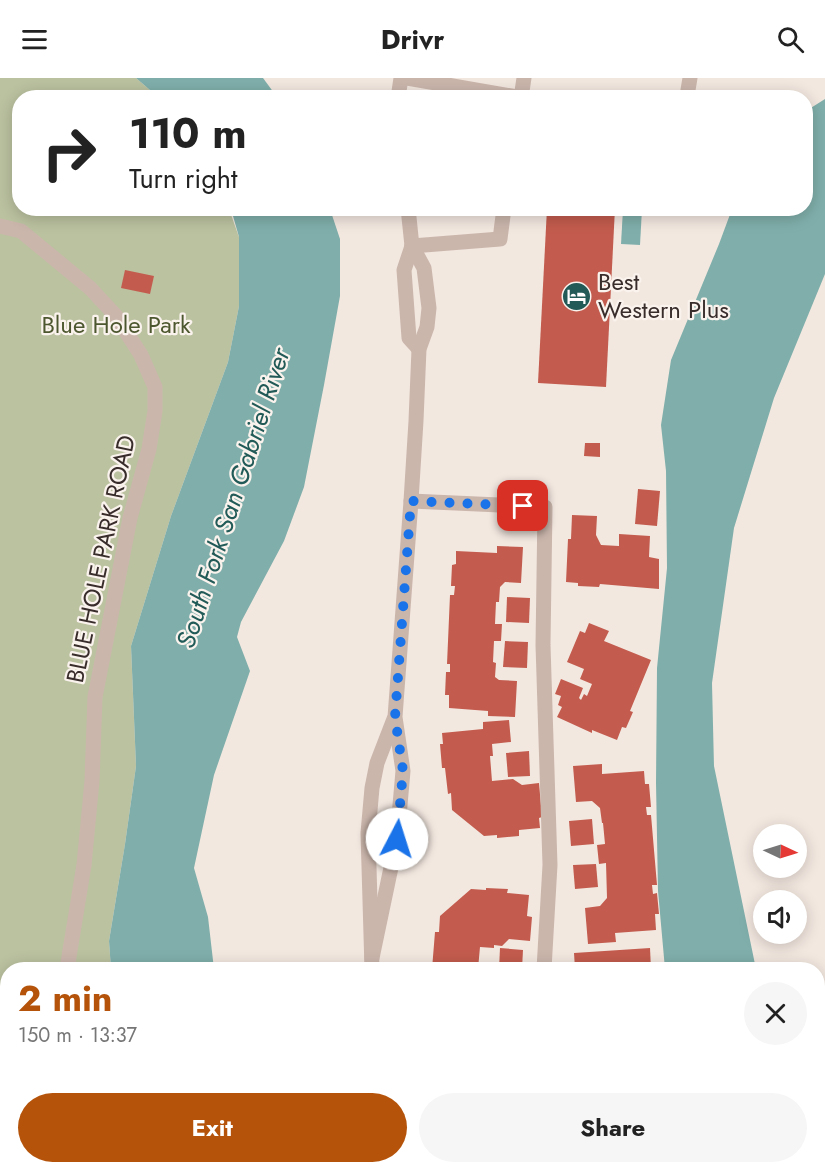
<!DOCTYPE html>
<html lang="en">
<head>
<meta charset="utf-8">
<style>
	body { margin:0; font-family:Jost,sans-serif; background:#f6f6f6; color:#222; height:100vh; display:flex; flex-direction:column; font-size:22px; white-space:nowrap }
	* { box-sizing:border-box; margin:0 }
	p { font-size:20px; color:#767676 }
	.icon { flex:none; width:33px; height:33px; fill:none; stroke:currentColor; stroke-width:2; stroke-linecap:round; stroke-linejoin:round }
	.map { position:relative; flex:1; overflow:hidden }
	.sheet { position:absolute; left:0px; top:884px; width:825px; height:212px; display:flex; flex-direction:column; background:#fff; border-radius:24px 24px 0 0; box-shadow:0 3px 15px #0003 }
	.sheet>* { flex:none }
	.banner { position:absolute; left:12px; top:12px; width:801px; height:126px; border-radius:24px; box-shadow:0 3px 15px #0003; background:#fff; color:#222; overflow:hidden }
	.needle { width:39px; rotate:94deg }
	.tools { position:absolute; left:753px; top:746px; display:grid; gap:12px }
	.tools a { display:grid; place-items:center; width:54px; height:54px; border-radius:50%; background:#fff; box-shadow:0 3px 15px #0003; font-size:30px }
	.pin { position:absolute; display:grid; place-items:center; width:51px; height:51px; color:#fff; margin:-26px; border-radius:12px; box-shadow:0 3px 9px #0006 }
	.me { position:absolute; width:66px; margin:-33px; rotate:5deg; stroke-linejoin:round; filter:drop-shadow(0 0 4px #0008) }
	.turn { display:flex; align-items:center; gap:21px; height:126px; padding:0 18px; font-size:27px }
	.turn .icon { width:78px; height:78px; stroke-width:2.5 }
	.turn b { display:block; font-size:42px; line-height:51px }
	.round { display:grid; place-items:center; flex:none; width:63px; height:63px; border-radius:32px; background:#f6f6f6 }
	.summary { display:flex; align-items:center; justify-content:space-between; height:102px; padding:0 18px }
	h1 { font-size:36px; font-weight:700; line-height:45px; color:#b45309 }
	.primary-button { display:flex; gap:12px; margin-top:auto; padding:12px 18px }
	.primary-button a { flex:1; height:69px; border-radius:36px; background:#b45309; color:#fff; font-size:24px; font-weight:700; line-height:69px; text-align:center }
	.primary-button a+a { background:#f6f6f6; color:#222 }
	header { display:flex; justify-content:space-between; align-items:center; height:78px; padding:0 18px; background:#fff; font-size:27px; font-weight:700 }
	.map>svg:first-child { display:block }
	.green { fill:#bbc2a0 }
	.water { fill:#80afab }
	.building { fill:#c35c4e }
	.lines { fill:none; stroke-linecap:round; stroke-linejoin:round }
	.minor { stroke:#cbb6ac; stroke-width:15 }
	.route { stroke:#1a73e8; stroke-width:10; stroke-dasharray:0 18 }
	.labels { text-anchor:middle; stroke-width:4.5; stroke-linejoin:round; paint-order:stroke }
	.poi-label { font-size:24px; fill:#392d2b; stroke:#faf2ed; text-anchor:start }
	.park-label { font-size:24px; fill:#4d572f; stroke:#faf2ed }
	.street-label { font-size:24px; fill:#392d2b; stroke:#faf2ed }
	.water-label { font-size:26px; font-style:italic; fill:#215a57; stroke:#faf2ed }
</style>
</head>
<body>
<header><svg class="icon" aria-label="menu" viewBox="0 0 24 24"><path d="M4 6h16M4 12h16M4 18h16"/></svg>Drivr<svg class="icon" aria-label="search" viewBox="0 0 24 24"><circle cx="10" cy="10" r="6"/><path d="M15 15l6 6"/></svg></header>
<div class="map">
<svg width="825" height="1094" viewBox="0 0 825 1094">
	<rect width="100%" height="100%" fill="#f3e8e0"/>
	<path class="green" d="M0 0H136L158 19 20 20V130L229 131 239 159V228L228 284 171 438 131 568 136 688 125 766 109 863 111 891H8V1088H97L96 1094H0Z"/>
	<g class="water">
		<path d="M136 0H263L277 19H158Z"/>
		<path d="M825 21V196L774 320 734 450 712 605 714 688 756 891H665L658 813 656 705 657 590 667 490 666 393 661 347 671 282 719 166 732 131 806 130V33Z"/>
		<path d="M231 131H330L340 161V218L324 307 304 409 284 463 241 544 237 559 250 593 214 697 194 790 208 839 214 891H111L109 863 125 766 136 688 131 568 171 438 228 284 239 228V159Z"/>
		<path d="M623 131H642L640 167 621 166Z"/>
		<path d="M97 1088H192L185 1094H97Z"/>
		<path d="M712 1088H798L800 1094H713Z"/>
	</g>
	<g class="building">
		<path d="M547 130H615L606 309 538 305Z"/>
		<path d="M125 192 154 198 150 216 121 210Z"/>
		<path d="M585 365H600V379L584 378Z"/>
		<path d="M638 411 660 413 657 448 635 446Z"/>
		<path d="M572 437 597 438 596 457 601 467 619 468V456L650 458 649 479 659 481V511L600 506 599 509 578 508V505L566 504 568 461H571Z"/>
		<path d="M497 468 523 469 521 505 505 504 500 509 499 524H496L495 546H502L501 563H494L493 584 496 585 495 599 499 602 517 603 515 639 488 638V633L449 630V617H445L446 594H450V586H447L450 517H454L455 508H451L452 487 456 486V473L497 475Z"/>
		<path d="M507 519 530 520 529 545 506 544Z"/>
		<path d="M589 545 609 553 604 563 651 582 630 633 633 634 626 650 622 649 617 662 592 652V655L557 639 562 629 558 627 561 618 555 616 561 601 583 610 579 620 581 622 584 616 587 618 592 606 580 601 584 591 567 584 580 553 585 555Z"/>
		<path d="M505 563 528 564 527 590 503 589Z"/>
		<path d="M509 642 511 664 492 666 493 678H490L492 703 513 701 522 707 539 705 542 739 539 740 540 750 519 752V758L497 760V757L484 758 452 732 451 715 448 716 445 690H442L440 666H443L442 655 483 651V644Z"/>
		<path d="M529 673 530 698 508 699 506 675Z"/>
		<path d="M602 686V696L644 693 645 706H649L651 729H646L647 737H651L657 807H652L653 816 657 815 659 836H655L656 852 615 855 616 864 588 866 585 830 600 828 607 820 606 785 599 786 597 767 605 766 603 745H602L600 730 592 723 576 724 573 688Z"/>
		<path d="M592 741 594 766 571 768 569 743Z"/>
		<path d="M596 786 598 809 575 811 573 787Z"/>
		<path d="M486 810 508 811 507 815 529 817 527 838 532 839 530 863 509 861 502 868 494 867V870L480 869 478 891H432L435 854H439L440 838 471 811 486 812Z"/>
		<path d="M500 870 523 872 522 891H499Z"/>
		<path d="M650 870 651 891H575L574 875Z"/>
		<path d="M501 1088H547L539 1092 537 1088 525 1094H519Z"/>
	</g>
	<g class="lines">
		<g class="minor">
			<path d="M407 0 523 20"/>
			<path d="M398 20 401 0"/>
			<path d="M521 20 524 0"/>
			<path d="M685 20 687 18 690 0"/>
			<path d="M0 148 21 153 90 210 116 238 141 277 155 309V333L149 371 130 440 95 619 92 703 84 787 67 891"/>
			<path d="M412 168 500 161 504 130"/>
			<path d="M412 168 404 192 409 260 419 271"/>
			<path d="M411 423 545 429 543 567 550 787 544 891"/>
			<path d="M372 880 397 761 403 693 395 639 411 423 416 343 419 271 427 249 429 230 424 190 412 168 408 130"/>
			<path d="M372 891 368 755 372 710 377 685 394 641"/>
			<path d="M429 1088 435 1094"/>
			<path d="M27 1094 29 1088"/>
			<path d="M378 1094 380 1088"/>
			<path d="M579 1094 582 1088"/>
		</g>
	</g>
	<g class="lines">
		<path class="route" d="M397 761 403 693 395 639 411 423 523 428"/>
	</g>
	<defs>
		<symbol id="hotel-disc" viewBox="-11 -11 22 22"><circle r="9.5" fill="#215a57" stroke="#faf2ed"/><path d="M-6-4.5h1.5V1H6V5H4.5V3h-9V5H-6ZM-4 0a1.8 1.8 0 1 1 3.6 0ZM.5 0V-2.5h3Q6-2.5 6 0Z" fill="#fff"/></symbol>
	</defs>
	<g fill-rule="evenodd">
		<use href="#hotel-disc" x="560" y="202" width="33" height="33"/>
	</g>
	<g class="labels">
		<g class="poi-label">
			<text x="598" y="212">Best<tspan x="598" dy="28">Western Plus</tspan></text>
		</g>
		<g class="park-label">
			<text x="116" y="255">Blue Hole Park</text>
		</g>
		<g class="street-label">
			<text transform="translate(101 481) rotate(-78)" y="8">BLUE HOLE PARK ROAD</text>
		</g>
		<g class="water-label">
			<text transform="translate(233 420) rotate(-72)" y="9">South Fork San Gabriel River</text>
		</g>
	</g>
</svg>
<div class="tools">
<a><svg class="needle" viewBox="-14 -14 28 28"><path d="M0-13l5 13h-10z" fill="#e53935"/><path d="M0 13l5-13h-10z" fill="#767676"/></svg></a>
<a><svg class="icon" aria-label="sound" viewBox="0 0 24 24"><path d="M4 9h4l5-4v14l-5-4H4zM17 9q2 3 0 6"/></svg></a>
</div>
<div class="pin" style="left:523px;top:428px;background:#d93025"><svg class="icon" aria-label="arrive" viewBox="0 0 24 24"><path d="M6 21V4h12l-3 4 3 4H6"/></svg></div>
<svg class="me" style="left:397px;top:761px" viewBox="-20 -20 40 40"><circle r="19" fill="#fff"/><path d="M0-13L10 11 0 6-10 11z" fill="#1a73e8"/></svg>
<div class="banner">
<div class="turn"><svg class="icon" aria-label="right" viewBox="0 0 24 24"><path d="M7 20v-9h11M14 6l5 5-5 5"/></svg><div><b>110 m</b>Turn right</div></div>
</div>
<section class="sheet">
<div class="summary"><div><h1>2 min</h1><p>150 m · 13:37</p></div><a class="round"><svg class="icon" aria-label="close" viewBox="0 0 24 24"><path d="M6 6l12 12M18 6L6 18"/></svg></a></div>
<div class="primary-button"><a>Exit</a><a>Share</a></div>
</section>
</div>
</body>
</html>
